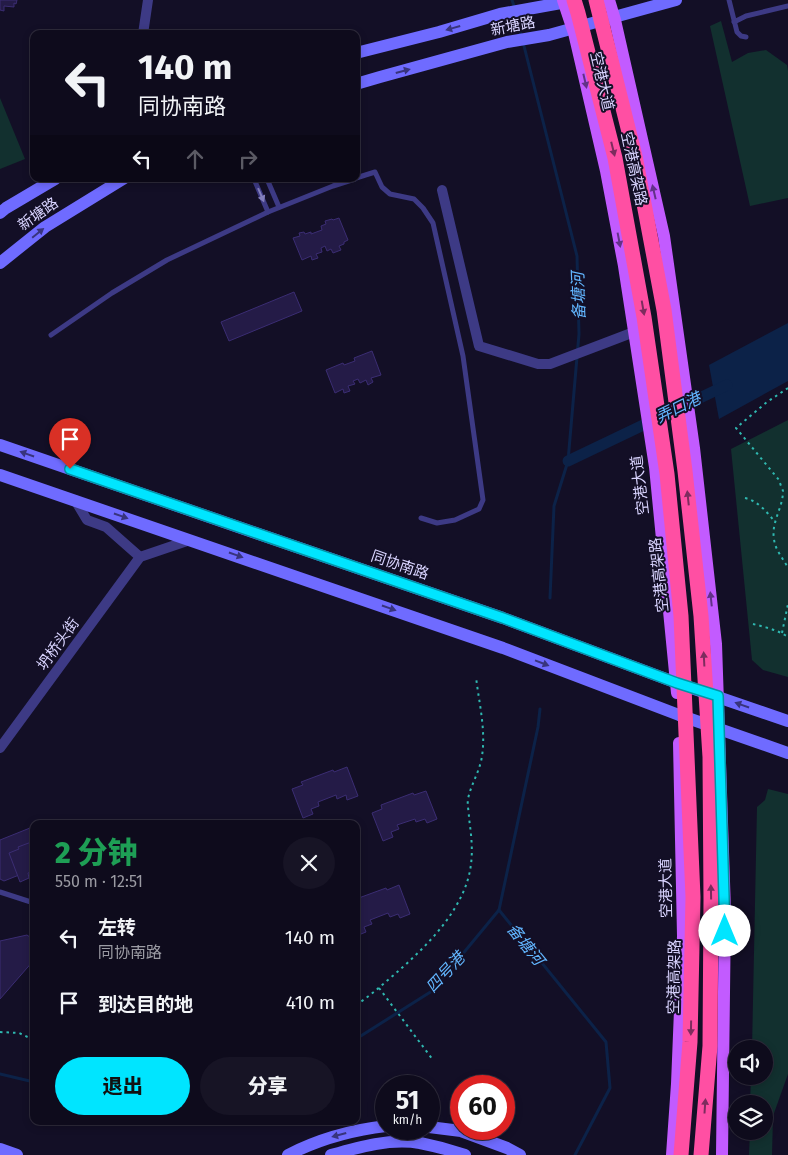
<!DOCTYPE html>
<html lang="zh">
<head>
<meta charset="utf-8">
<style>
	body { margin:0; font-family:"Fira Sans","Noto Sans SC",sans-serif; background:#171425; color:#f1f3f6; height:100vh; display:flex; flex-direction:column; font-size:19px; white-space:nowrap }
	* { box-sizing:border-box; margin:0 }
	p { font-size:16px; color:#9b9ba3 }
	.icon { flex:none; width:28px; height:28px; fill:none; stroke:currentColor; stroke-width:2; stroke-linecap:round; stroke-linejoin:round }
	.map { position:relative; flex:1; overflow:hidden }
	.side { position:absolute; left:30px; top:820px; width:330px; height:305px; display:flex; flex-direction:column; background:#0e0b1c; border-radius:10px; box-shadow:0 2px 8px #0003,0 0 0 1px #2e2b3b }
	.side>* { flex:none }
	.guide { position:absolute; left:30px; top:30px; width:330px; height:152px; border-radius:10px; box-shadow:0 2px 8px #0003,0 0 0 1px #2e2b3b; background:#0e0b1c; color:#f1f3f6; overflow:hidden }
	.tools { position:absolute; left:728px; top:1040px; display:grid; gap:10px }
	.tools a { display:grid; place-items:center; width:45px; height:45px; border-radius:50%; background:#0e0b1c; box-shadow:0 2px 8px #0003,0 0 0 1px #2e2b3b; font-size:25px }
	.speed { position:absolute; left:375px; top:1075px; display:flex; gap:10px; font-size:25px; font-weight:700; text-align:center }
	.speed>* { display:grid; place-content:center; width:65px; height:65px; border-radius:50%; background:#0e0b1c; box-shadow:0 2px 8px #0003,0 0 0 1px #2e2b3b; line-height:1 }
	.speed small { font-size:12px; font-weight:400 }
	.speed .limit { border:8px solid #d22; background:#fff; color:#111 }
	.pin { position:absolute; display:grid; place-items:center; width:42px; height:42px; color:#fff; margin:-51px -21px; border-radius:50% 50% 50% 0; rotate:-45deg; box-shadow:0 0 5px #0007 }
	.pin .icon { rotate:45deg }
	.me { position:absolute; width:55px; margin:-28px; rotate:0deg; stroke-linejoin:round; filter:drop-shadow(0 0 4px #0008) }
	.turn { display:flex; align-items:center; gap:18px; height:105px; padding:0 25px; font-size:22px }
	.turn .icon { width:65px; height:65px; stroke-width:2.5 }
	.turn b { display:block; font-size:35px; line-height:42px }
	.lanes { display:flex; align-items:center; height:48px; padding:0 25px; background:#0003; justify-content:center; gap:25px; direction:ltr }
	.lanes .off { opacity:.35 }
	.round { display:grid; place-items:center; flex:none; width:52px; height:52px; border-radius:26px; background:#171425 }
	.summary { display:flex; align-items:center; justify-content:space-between; height:85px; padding:0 25px }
	h1 { font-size:30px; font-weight:800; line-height:38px; color:#1e9e55 }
	.action { display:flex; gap:10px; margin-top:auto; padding:10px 25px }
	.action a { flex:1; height:58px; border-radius:30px; background:#00e5ff; color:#111; font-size:20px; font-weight:800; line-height:58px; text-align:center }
	.action a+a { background:#171425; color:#f1f3f6 }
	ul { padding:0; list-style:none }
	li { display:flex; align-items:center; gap:15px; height:65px; padding:0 25px }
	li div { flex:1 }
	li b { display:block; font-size:19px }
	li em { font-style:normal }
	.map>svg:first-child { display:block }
	.green { fill:#12302f }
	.water { fill:#0c2248 }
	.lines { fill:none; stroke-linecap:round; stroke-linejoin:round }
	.stream { stroke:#0c2248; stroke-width:3 }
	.canal { stroke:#0c2248; stroke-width:11 }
	.building { fill:#241b47; stroke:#3b2d73 }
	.path { stroke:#2fb8b0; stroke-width:2; stroke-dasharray:2.5 4; stroke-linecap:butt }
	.lane { stroke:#3d3a85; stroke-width:5 }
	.street { stroke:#3d3a85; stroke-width:10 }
	.secondary { stroke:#6f6bff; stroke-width:12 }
	.primary { stroke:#c25bff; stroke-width:12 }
	.highway-bridge { stroke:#ff4fa3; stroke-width:15 }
	.oneway { fill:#38347d }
	.oneway2 { fill:#623188 }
	.oneway3 { fill:#7d2c5e }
	.oneway4 { fill:#837fbc }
	.route-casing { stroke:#0095a6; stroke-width:12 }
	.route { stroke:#00e5ff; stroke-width:9 }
	.labels { text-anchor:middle; stroke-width:4; stroke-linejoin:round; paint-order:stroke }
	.street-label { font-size:15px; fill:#d9d4ff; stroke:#130f26 }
	.water-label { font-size:16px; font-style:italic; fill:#62b6ff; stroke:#130f26 }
</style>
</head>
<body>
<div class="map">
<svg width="788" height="1155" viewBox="0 0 788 1155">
	<rect width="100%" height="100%" fill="#130f26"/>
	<g class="green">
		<path d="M721 21 732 62 748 53 766 50 787 65 788 71V198L750 206 710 26Z"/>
		<path d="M0 98 25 159 0 169Z"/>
		<path d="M788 420V677L763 670 752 660 731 449Z"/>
		<path d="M768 789 788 794V1074L773 1116 772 1155H749L750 1131H764V1104H750L751 1076H764V1049H752L757 807 765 800Z"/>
	</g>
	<path class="water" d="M788 323V381L719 419 709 365Z"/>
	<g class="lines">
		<g class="stream">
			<path d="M512 0 515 9"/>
			<path d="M516 15 521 36"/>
			<path d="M523 42 577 256 579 334 568 461 554 506 550 598"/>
			<path d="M499 910 606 1042 610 1088 575 1155"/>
			<path d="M356 1039 432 991 499 910 538 727 540 709"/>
			<path d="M0 1074 34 1082"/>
		</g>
		<path class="canal" d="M568 461 727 385"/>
	</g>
	<g class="building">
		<path d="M0 0H17L16 4 14 3V7L4 6V11L0 10Z"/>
		<path d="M339 218 348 240 344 242V244L339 246 341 250 333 253 331 249 327 251 325 246 321 248 322 252 316 254 318 258 312 260 311 256 302 260 293 238 300 236 299 233 304 232 305 234 311 232V234L322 230 321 226 326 224 325 221 332 219 333 220Z"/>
		<path d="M294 292 302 311 229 341 221 322Z"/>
		<path d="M372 351 381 375 371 378 373 382 368 385 366 380 360 383 358 379 353 381 355 384 348 386 350 391 344 393 343 389 335 393 326 370 343 363 344 365 355 361 354 358Z"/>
		<path d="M347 767 358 796 347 800 346 795 337 799 336 795 318 802 319 806 311 809 313 814 303 818 292 789 303 785 301 782 333 770 334 772Z"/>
		<path d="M426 791 437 819 427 823 425 819 416 822 415 819 397 825 399 829 391 832 393 837 383 841 372 813 382 809 381 805 413 793 414 795Z"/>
		<path d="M30 828 34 837V869L4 881 0 879V840Z"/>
		<path d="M34 841V871L28 873 29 878 20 882 9 853 19 849 18 847Z"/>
		<path d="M399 885 410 914 400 918 398 914 390 917 388 913 370 920 372 924 364 927 366 932 356 936V899L386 888 387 890Z"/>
		<path d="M27 935 34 940V960L0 999V941Z"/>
	</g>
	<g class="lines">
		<g class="path">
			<path d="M788 388 767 402 736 428 779 480C780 484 782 488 783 491 783 508 771 522 774 539 775 550 783 558 788 568"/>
			<path d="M745 498C758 501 767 512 775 522"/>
			<path d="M753 624C765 627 778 630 788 637"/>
			<path d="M782 633 788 604"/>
			<path d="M379 988 433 1060"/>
			<path d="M356 1005C370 996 382 985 395 974 427 946 466 908 471 864 473 849 471 833 469 818 469 812 467 805 468 799 471 784 480 771 482 756 486 730 479 703 476 677"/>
			<path d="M0 1032 19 1033 34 1040"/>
		</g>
		<g class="lane">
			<path d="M729 0 737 32 741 36 746 37"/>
			<path d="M734 22 746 16 788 6"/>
			<path d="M356 178 375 172 382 187 390 194 414 199 423 208 433 223 463 356 483 500 479 509 455 520 437 523 421 518"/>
			<path d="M254 179 268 212"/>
			<path d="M267 179 279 207"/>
			<path d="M51 335 112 293 167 260 268 212 333 186 355 179"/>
			<path d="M0 892 34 903"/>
		</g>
		<g class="street">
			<path d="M143 34 148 0"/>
			<path d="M442 190 479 346 538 364H550L634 332"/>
			<path d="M75 500 87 520 106 527 140 557"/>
			<path d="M0 748 140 557 190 540"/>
		</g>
		<g class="secondary">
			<path d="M356 53 439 32 500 14 572 1"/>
			<path d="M356 84 380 77 507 42 549 35 676 0"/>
			<path d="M0 213 6 208 55 179"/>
			<path d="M0 263 45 227 123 179"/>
			<path d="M0 445 503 618 677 683 788 721"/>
			<path d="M0 475 503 648 679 715 788 753"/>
			<path d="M429 1127 461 1131 507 1148 520 1155"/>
			<path d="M0 1149 17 1155"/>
			<path d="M288 1155C319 1139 352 1130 386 1126"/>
			<path d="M331 1155C359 1147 390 1138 420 1143 435 1146 450 1150 465 1155"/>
		</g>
		<g class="primary">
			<path d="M563 0 574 33 606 171 624 266 655 467 677 693"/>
			<path d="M609 0 615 20 664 236 694 448 716 644 725 911 722 1155"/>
			<path d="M672 1155 677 1084 683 936 679 743"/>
		</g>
		<g class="highway-bridge">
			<path d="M574 0 578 13 615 158 644 317 667 474 681 616 693 897 690 1042 681 1155"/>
			<path d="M596 0 635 156 664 310 685 471 701 616 710 757 711 900 710 1046 701 1155"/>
		</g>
	</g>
	<defs><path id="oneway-solid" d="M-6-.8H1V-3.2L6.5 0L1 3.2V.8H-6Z" transform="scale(1.25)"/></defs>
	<g class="oneway">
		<use href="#oneway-solid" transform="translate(453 28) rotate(164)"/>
		<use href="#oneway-solid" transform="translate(403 71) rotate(-15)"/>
		<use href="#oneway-solid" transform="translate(38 233) rotate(-39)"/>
		<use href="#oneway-solid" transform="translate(27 454) rotate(-161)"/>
		<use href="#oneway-solid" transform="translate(121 516) rotate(19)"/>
		<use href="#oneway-solid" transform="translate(236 555) rotate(19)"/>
		<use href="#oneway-solid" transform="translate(389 608) rotate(19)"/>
		<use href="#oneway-solid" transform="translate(542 663) rotate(21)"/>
		<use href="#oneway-solid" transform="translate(742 705) rotate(-161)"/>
		<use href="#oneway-solid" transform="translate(339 1135) rotate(165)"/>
	</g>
	<g class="oneway2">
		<use href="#oneway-solid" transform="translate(585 81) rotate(77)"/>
		<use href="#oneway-solid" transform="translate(654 192) rotate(-103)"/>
		<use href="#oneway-solid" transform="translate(619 240) rotate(79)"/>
		<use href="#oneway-solid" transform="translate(711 599) rotate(-96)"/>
	</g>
	<g class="oneway3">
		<use href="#oneway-solid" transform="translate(613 149) rotate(76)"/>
		<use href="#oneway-solid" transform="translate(643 308) rotate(80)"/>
		<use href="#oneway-solid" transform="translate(688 498) rotate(-96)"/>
		<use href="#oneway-solid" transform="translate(704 659) rotate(-93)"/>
		<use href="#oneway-solid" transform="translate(711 892) rotate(-91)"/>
		<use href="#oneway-solid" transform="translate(691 1028) rotate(91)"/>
		<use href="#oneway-solid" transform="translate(705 1106) rotate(-86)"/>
	</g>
	<use class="oneway4" href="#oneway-solid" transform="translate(261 195) rotate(67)"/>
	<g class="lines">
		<defs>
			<path id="route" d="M70 469 503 618 677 683 718 696 725 931"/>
		</defs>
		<use href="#route" class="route-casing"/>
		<use href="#route" class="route"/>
	</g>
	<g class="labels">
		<g class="street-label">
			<text transform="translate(513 26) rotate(-11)" y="5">新塘路</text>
			<text transform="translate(602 81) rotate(77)" y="5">空港大道</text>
			<text transform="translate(634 169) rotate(78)" y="5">空港高架路</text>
			<text transform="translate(38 214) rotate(-35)" y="5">新塘路</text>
			<text transform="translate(640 485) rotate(-97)" y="5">空港大道</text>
			<text transform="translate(400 565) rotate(19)" y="5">同协南路</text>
			<text transform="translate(659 575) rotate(-96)" y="5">空港高架路</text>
			<text transform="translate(58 644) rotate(-54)" y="5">坍桥头街</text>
			<text transform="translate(666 888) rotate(-91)" y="5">空港大道</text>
			<text transform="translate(674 977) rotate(-89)" y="5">空港高架路</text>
		</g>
		<g class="water-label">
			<text transform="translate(578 296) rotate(-92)" y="6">备塘河</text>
			<text transform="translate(678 407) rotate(-26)" y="6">弄口港</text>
			<text transform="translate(526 944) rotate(51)" y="6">备塘河</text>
			<text transform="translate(445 972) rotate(-47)" y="6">四号港</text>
		</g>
	</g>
</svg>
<div class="tools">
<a><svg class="icon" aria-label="sound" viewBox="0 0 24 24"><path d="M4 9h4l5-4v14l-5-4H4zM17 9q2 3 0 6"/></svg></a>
<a><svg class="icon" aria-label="layers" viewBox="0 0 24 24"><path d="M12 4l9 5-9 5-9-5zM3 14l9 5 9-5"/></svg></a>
</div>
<div class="speed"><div>51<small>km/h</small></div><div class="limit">60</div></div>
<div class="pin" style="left:70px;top:469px;background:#d93025"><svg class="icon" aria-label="arrive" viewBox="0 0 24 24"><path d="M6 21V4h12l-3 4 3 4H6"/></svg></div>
<svg class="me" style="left:725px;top:931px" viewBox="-20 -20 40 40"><circle r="19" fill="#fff"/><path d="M0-13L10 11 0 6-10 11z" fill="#00e5ff"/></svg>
<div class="guide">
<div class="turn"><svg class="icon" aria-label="left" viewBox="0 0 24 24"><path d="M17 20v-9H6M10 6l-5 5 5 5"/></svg><div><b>140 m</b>同协南路</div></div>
<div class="lanes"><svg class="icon" aria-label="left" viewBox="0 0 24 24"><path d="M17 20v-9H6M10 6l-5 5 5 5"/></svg><svg class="icon off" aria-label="ahead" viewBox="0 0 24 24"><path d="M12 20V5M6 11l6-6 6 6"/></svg><svg class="icon off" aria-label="right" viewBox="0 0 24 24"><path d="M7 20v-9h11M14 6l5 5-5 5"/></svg></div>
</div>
<section class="side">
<div class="summary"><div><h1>2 分钟</h1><p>550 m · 12:51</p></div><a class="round"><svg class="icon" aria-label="close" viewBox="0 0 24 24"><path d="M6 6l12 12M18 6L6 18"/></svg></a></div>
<ul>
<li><svg class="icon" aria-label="left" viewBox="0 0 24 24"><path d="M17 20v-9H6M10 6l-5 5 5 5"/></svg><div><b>左转</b><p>同协南路</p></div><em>140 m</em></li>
<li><svg class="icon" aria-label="arrive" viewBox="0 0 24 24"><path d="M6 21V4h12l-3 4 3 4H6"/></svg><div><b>到达目的地</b></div><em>410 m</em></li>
</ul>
<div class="action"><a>退出</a><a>分享</a></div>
</section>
</div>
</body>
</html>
